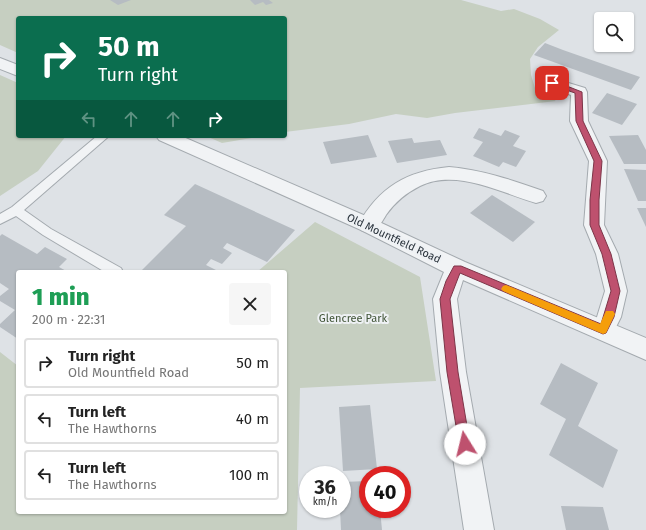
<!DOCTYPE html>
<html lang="en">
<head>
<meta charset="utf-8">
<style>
	body { margin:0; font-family:"Fira Sans",sans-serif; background:#f6f6f6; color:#222; height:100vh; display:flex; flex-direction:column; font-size:15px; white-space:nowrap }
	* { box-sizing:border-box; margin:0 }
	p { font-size:13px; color:#767676 }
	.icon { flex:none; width:22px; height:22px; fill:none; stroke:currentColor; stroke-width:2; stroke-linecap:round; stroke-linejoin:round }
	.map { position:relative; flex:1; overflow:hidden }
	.panel { position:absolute; left:16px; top:270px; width:271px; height:244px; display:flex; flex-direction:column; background:#fff; border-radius:4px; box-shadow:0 1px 3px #0004 }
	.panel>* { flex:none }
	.top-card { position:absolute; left:16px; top:16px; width:271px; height:122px; border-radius:4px; box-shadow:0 1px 3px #0004; background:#0b6e4f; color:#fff; overflow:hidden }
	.fabs { position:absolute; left:594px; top:12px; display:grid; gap:8px }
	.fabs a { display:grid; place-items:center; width:40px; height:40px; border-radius:4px; background:#fff; box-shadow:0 1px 3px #0004; font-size:20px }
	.speed { position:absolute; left:299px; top:466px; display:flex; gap:8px; font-size:20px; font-weight:700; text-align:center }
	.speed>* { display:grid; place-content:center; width:52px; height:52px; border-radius:50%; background:#fff; box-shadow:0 1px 3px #0004; line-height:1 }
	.speed small { font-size:10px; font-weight:400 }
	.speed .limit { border:6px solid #d22; background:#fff; color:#111 }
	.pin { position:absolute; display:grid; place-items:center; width:34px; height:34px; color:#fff; margin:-17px; border-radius:8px; box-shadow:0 2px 6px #0006 }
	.me { position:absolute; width:44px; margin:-22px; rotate:351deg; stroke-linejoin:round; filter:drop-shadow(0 0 3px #0008) }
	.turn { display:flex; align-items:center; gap:14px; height:84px; padding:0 16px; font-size:18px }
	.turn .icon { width:52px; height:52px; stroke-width:2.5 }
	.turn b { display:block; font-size:28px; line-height:34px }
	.lanes { display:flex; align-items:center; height:38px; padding:0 16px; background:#0003; justify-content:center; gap:20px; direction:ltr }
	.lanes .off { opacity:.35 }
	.round { display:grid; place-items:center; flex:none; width:42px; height:42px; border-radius:4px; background:#f6f6f6 }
	.head { display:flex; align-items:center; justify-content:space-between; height:68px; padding:0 16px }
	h1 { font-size:24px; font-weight:800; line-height:30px; color:#1e9e55 }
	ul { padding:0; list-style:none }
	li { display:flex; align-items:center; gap:12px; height:50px; margin:0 8px 6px; padding:0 8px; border:2px solid #e0e0e0; border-radius:4px }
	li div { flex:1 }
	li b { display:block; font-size:15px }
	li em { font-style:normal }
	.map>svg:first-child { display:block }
	.green { fill:#c6cfc1 }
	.building { fill:#b6bcc2 }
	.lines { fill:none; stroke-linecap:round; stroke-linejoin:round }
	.service-casing { stroke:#a4aaaf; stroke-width:2 }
	.minor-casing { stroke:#a4aaaf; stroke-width:2 }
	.tertiary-casing { stroke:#a4aaaf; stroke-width:2 }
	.service { fill:#f1f3f5; fill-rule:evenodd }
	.minor { fill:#f1f3f5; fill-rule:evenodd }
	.tertiary { fill:#f1f3f5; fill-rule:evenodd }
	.route { fill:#be516e; stroke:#7c3548 }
	.slow { fill:#f59e0b }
	.labels { text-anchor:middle; stroke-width:4; stroke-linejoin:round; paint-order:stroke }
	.street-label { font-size:11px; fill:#29323b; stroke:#eef1f4 }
	.park-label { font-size:11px; fill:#415538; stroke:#eef1f4 }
</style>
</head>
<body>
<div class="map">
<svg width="646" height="530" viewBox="0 0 646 530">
	<rect width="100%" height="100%" fill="#dee2e6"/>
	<g class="green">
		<path d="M0 0H461L501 11 514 9 540 19 559 30 538 47 530 59 531 75 535 88 556 101 455 113 427 118 396 114 349 124 285 132V18H18V53L0 45Z"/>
		<path d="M0 75 18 83V136H66L38 171 0 196Z"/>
		<path d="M206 136H263L222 143Z"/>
		<path d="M315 222 420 277 436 381 300 388 297 530H0V352L18 366V512H285V272H257Z"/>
	</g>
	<g class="building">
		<path d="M110 0H131L118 5Z"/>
		<path d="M250 0H269L273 3 266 5 263 2 255 5Z"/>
		<path d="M545 43 563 50 640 77 631 90 534 55Z"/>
		<path d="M607 93 637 104 622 125 592 113Z"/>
		<path d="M479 128 501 136 505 130 520 136 513 146 526 151 516 167 503 162 499 167 473 156 483 142 473 138Z"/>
		<path d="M368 135 377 157 331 164 323 142Z"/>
		<path d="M638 135 646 150V164H624L609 136Z"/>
		<path d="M412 138 414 143 440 140 447 155 397 163 388 141Z"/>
		<path d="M624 169 646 170V201H638Z"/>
		<path d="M195 184 295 230 267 262 227 243 223 248 232 253 222 264 211 259 206 265 220 272H140L186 226 164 215Z"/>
		<path d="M492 195 535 222 513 242 470 213Z"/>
		<path d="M637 208H646V227Z"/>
		<path d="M2 234 37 254 45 247 67 259 59 267 68 272H18V339L0 327V324L15 310 0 301V296L9 289 0 283V236Z"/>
		<path d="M561 363 598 383 578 426 618 450 603 488 549 455 566 419 540 404Z"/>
		<path d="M370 405 377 469 343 471 339 407Z"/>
		<path d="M368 481V509H380L382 530H341L340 509H342V482Z"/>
		<path d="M561 506 603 507 609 530H566Z"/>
	</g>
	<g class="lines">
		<defs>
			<path id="service" d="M97 136H109L24 210 51 229 121 268 123 272H105L43 235 16 216 0 224V214L12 207Z"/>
			<g id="minor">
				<path d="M552 78 585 88 587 92 588 121 607 161 604 225 618 254 627 291 621 317 611 337 603 340 595 337 591 330 597 317 605 291 596 254 584 225 589 161 570 121 571 95 546 86 544 83 546 80Z"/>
				<path d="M449 167C482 170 512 180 543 191L546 196 543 201 536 203C502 193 456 168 420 186 406 193 395 202 386 215 383 220 379 227 375 230 371 234 365 232 361 230L358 225C379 187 407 171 449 167Z"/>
			</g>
			<g id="tertiary">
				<path d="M0 58 18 65V76L0 69Z"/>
				<path d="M156 136H181L375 220 465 262 646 338V360L463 280 457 299 466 372 494 530H464L440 372 433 299 444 272 361 230 159 140Z"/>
			</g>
		</defs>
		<use href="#service" class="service-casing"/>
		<use href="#minor" class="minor-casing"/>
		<use href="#tertiary" class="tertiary-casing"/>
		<use href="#service" class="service"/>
		<use href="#minor" class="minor"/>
		<use href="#tertiary" class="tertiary"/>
	</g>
	<path class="route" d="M549 81H554L582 92 583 121 602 161 599 200V225L611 254 620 291 614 317 606 333 603 334 460 273 450 299 458 372 470 444 469 448 465 449 461 448 459 444 447 372 440 299 446 281 454 266H461L601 324 611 291 602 254 590 225V200L594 161 576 121 575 93 549 84Z"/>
	<path class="slow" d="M506 285 600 324 606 311H613L615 314 606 333 603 334 503 291 501 289 503 286Z"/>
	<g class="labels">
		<g class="street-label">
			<text transform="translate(394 238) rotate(25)" y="4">Old Mountfield Road</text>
		</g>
		<g class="park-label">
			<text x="353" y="322">Glencree Park</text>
		</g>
	</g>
</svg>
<div class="fabs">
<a><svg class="icon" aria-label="search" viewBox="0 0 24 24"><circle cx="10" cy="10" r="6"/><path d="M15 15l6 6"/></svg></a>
</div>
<div class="speed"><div>36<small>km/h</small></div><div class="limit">40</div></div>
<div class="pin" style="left:552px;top:83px;background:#d93025"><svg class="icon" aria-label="arrive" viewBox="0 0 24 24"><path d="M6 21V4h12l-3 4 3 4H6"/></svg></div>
<svg class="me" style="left:465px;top:444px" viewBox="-20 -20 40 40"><circle r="19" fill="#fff"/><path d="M0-13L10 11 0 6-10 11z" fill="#be516e"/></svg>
<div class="top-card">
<div class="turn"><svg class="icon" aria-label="right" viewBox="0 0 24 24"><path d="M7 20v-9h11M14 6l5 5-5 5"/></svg><div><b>50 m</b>Turn right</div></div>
<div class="lanes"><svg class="icon off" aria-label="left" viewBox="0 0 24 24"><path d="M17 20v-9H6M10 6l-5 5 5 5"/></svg><svg class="icon off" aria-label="ahead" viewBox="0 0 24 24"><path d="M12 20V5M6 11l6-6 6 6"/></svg><svg class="icon off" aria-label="ahead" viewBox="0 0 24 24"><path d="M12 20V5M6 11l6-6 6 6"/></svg><svg class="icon" aria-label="right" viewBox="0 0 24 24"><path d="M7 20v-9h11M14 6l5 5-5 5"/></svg></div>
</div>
<section class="panel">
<div class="head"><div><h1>1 min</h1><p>200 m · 22:31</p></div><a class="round"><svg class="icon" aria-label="close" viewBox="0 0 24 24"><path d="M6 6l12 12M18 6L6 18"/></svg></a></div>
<ul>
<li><svg class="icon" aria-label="right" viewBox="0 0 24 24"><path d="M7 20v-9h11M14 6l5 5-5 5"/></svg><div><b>Turn right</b><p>Old Mountfield Road</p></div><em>50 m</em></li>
<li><svg class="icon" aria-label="left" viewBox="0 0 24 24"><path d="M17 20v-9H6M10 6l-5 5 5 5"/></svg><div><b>Turn left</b><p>The Hawthorns</p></div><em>40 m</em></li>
<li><svg class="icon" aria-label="left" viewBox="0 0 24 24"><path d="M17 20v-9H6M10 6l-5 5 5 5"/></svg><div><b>Turn left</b><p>The Hawthorns</p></div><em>100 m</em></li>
</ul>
</section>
</div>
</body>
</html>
